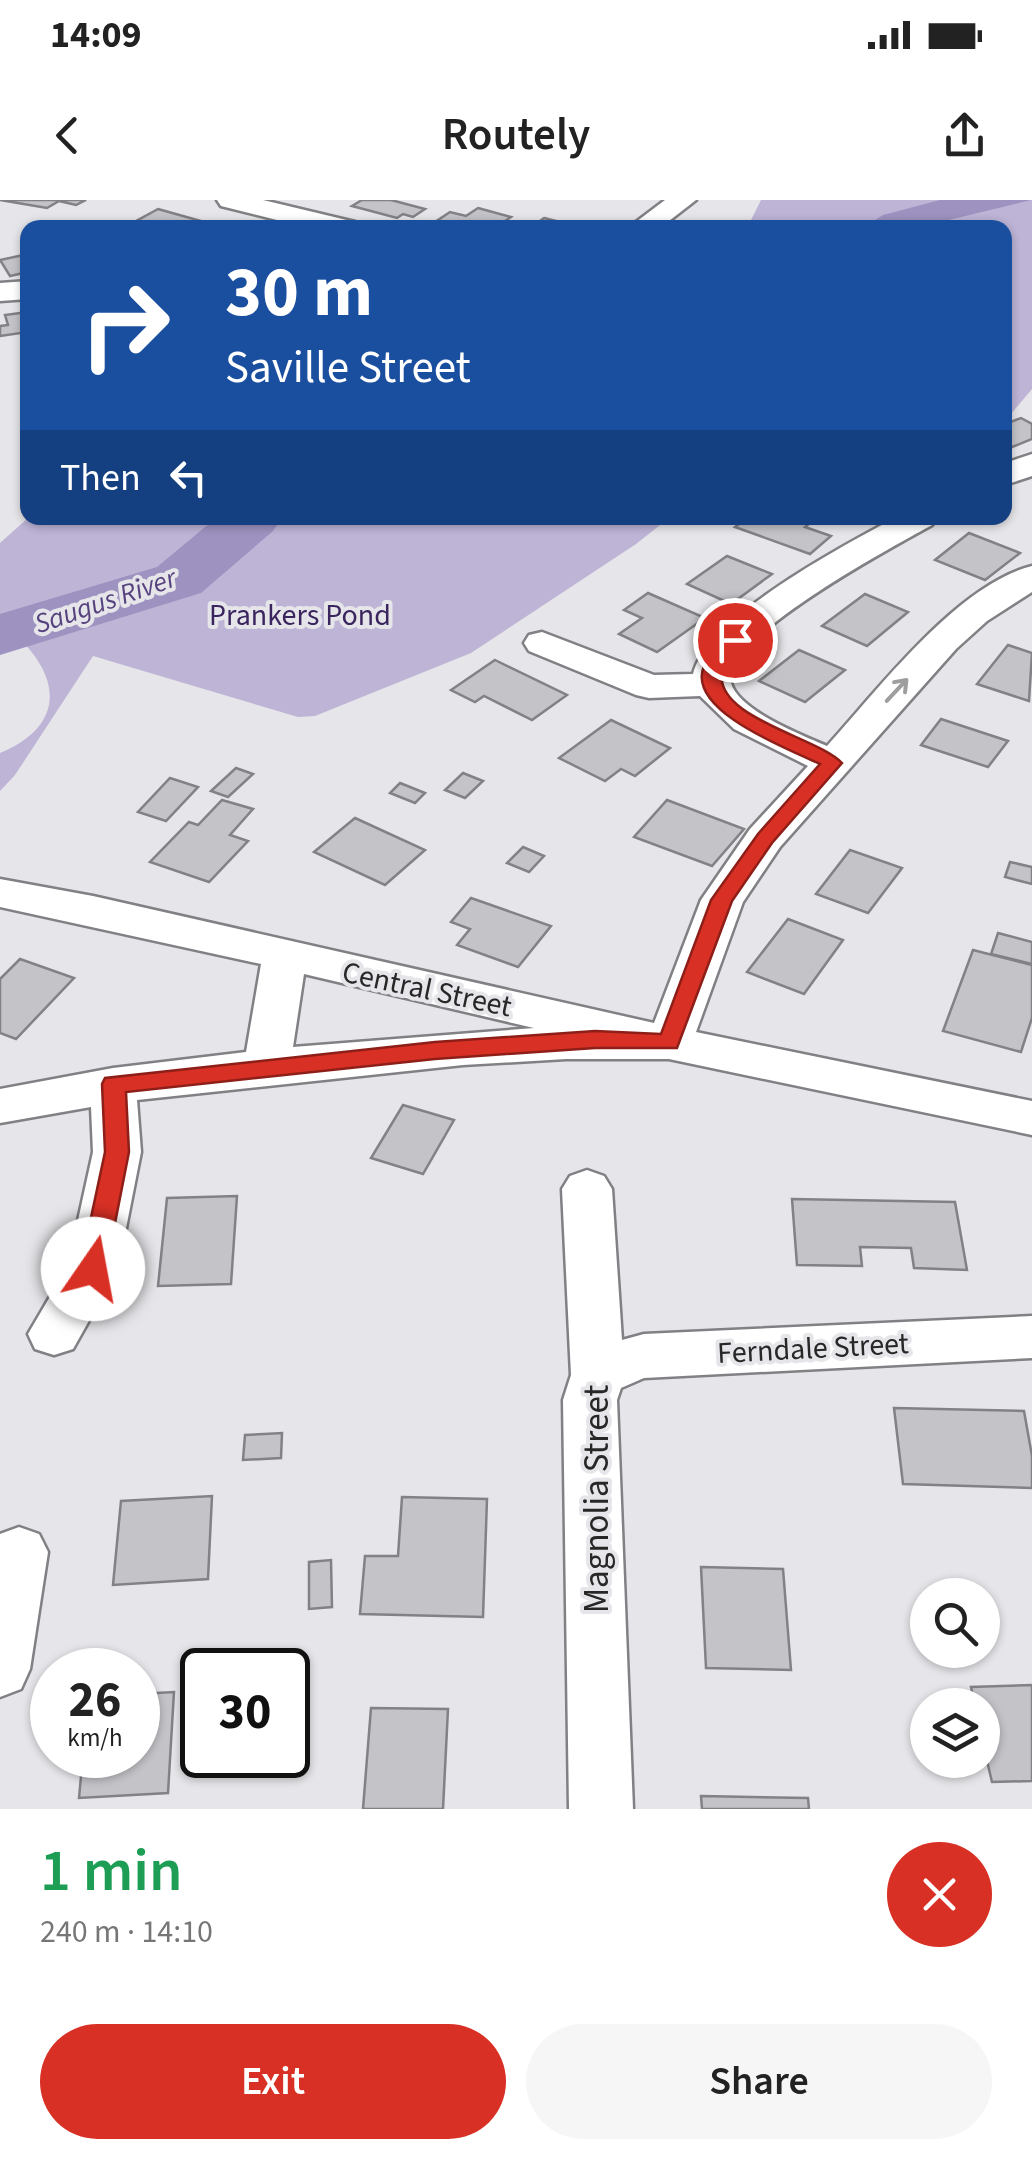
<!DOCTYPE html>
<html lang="en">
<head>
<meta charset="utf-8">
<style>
	body { margin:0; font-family:"Source Sans 3",sans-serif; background:#f6f6f6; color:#222; height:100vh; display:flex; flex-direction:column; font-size:38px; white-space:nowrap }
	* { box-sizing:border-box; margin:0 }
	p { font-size:32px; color:#767676 }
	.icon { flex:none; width:55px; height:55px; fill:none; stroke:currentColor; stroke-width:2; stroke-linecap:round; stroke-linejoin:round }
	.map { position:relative; height:1609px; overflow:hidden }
	.side { display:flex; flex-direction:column; background:#fff; flex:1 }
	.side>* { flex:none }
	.hud { position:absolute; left:20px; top:20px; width:992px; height:305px; border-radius:20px; box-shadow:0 2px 8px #0004; background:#1a4fa0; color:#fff; overflow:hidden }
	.controls { position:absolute; left:910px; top:1378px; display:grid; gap:20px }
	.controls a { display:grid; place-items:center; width:90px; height:90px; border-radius:50%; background:#fff; box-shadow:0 2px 8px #0004; font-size:50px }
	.speed { position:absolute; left:30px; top:1448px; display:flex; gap:20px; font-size:50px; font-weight:700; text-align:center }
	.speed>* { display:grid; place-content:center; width:130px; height:130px; border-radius:50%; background:#fff; box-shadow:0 2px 8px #0004; line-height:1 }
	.speed small { font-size:25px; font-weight:400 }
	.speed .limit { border:5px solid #111; border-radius:15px; background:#fff; color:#111 }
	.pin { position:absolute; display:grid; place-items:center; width:85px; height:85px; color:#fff; margin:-42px; border:5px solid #fff; border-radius:50%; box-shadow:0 2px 10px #0007 }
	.me { position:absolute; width:110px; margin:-55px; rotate:12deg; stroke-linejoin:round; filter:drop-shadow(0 0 8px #0008) }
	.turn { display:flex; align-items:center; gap:35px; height:210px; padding:0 40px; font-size:45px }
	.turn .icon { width:130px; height:130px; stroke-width:2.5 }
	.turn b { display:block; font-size:70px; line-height:85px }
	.then { display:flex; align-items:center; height:95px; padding:0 40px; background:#0003; gap:20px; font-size:38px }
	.round { display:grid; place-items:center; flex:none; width:105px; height:105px; border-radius:52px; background:#f6f6f6 }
	.summary { display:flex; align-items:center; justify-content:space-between; height:170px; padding:0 40px }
	h1 { font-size:60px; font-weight:600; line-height:75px; color:#1e9e55 }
	.button { display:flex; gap:20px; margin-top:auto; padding:20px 40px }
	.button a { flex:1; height:115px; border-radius:60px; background:#d93025; color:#fff; font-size:40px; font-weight:600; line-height:115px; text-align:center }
	.button a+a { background:#f6f6f6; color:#222 }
	.status { display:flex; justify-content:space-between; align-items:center; height:70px; padding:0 50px; background:#fff; direction:ltr }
	.status svg { height:28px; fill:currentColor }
	header { display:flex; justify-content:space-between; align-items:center; height:130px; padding:0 40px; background:#fff; font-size:45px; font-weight:600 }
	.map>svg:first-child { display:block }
	.green { fill:#bdb4d6 }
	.water { fill:#9e92c0 }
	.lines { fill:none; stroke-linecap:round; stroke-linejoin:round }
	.river { fill:#9e92c0; fill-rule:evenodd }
	.building { fill:#c4c3c8; stroke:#828185; stroke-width:2.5 }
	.minor-casing { stroke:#818084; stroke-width:5 }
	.minor { fill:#fff; fill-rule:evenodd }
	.oneway { stroke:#9e9e9e }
	.route { fill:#d93025; stroke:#8d1f18; stroke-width:2.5 }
	.labels { text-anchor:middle; stroke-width:8; stroke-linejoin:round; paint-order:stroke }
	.far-water-label { font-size:28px; font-style:italic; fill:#56427e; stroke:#e6e5e9 }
	.park-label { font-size:30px; fill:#3a255e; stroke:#e6e5e9 }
	.street-label { font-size:30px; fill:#272728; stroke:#e6e5e9 }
	.near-street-label { font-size:35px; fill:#272728; stroke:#e6e5e9 }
</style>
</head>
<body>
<div class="status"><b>14:09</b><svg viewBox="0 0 49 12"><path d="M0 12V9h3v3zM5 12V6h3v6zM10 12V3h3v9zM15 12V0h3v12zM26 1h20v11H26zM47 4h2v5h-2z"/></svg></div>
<header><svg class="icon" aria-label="back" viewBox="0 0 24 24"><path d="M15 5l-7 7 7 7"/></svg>Routely<svg class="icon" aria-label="share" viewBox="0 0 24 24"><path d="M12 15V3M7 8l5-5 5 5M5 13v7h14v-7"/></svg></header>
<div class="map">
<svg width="1032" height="1609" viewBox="0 0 1032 1609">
	<rect width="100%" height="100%" fill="#e6e5e9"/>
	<g class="green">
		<path d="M761 0H1032V189L1005 221V28H747Z"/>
		<path d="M28 318H669L636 344 471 453 315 516 298 517 93 456 15 575 0 591V553C51 532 66 494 30 450 21 439 4 427 0 414 0 399 0 361 0 343Z"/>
	</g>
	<path class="water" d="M940 0H1031L920 27H864L883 15Z"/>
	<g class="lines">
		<path class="river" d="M216 318H282L273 331 201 393 0 455V414L157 367Z"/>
	</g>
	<g class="building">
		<path d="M0 0H86L76 5 59 1 47 8Z"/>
		<path d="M362 0H391L425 9 413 17 403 14 397 18 352 6Z"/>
		<path d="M478 8 511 17 499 25 508 27 432 24 450 12 466 16Z"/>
		<path d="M158 9 215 25 163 28 138 20Z"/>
		<path d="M544 18 576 26 530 28Z"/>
		<path d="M28 54V72L10 76 0 60Z"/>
		<path d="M28 112V132L0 136V126L8 125 5 115Z"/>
		<path d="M1021 218 1032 224V239L1005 250V224Z"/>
		<path d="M747 318H808L814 320 805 327 831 336 810 354 735 327Z"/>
		<path d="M969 333 1020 353 985 380 935 360Z"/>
		<path d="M727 356 772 374 731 404 687 384Z"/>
		<path d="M648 393 705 418 657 452 619 434 642 418 624 410Z"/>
		<path d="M865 394 908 412 867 446 822 426Z"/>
		<path d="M1008 445 1032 453 1029 501 977 484Z"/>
		<path d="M799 450 845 470 805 502 759 481Z"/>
		<path d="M495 460 567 495 532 520 484 496 475 502 451 490Z"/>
		<path d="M941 519 1008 541 988 567 921 545Z"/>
		<path d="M611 520 670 548 635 576 621 569 605 581 559 558Z"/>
		<path d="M236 568 253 574 228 597 211 591Z"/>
		<path d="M463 573 483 581 465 598 445 590Z"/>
		<path d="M170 578 198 587 166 621 138 612Z"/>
		<path d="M400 583 425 593 415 603 390 593Z"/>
		<path d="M222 600 253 609 230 635 248 641 209 682 150 662 189 622 198 625Z"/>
		<path d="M667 600 744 629 712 666 634 637Z"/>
		<path d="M355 618 425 650 385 685 314 652Z"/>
		<path d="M523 647 544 656 529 672 507 663Z"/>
		<path d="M850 650 902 668 868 713 816 694Z"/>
		<path d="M1010 662 1032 667V684L1005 677Z"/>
		<path d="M471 698 551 726 518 767 457 745 470 729 451 722Z"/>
		<path d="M788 719 843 740 804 794 747 772Z"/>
		<path d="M998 733 1032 742V764L991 754Z"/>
		<path d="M973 750 1032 765V818L1021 852 943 831Z"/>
		<path d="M20 759 74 778 16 839 0 833V779Z"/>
		<path d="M403 905 454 920 423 974 371 958Z"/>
		<path d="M237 996 231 1084 158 1086 167 998Z"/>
		<path d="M792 999 955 1002 967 1070 914 1068 911 1048 860 1047 862 1066 797 1065Z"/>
		<path d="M894 1208 1024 1211 1032 1256V1288L903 1284Z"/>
		<path d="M282 1233 281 1258 243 1260 245 1235Z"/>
		<path d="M212 1296 208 1379 113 1385 121 1301Z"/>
		<path d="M402 1297 487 1299 483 1417 360 1414 365 1356H398Z"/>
		<path d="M331 1360 332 1407 309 1409V1362Z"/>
		<path d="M701 1367 783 1369 791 1470 706 1468Z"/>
		<path d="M1032 1485V1581L992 1582 982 1540V1505H975L971 1487Z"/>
		<path d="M174 1492 168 1593 79 1598 83 1555H138V1494Z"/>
		<path d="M371 1508 448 1509 443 1609H363Z"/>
		<path d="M701 1596 808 1598 809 1609H702Z"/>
	</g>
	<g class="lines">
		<defs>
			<g id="minor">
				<path d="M217 0H263L355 22 358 28H309L221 6Z"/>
				<path d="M665 0H696L660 28H628Z"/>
				<path d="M28 81V99L0 101V83Z"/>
				<path d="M1032 254V276L1005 285V263Z"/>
				<path d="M895 318H937L932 325C896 345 719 439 731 483 739 511 802 535 827 546 878 490 957 385 1032 366V392L987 421 956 449 780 647 743 702 696 832 1032 901V935L669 859H566L463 865 137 900 141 952 118 1069 73 1149 54 1155 35 1149 28 1134 68 1066 93 952 91 907 0 923V889L113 868 246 852 261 764 0 707V679L93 696 654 823 701 700 750 629 808 566 734 529 700 496 649 498 636 495 529 451 524 443 529 435 542 432 654 475 693 474C706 418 846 344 895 318ZM304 774 534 828 293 847Z"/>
				<path d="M587 970 604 976 612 989 622 1140 644 1134 1032 1116V1158L644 1178 621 1188 617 1200 633 1609H569L563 1200 571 1175 562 989 570 976Z"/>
				<path d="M19 1327 39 1334 48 1352 30 1469 21 1489 0 1497V1334Z"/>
			</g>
		</defs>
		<use href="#minor" class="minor-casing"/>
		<use href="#minor" class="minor"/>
	</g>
	<defs><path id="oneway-shaft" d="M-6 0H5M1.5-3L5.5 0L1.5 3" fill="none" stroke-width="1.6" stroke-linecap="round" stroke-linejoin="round" transform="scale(2.5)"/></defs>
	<use class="oneway" href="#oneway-shaft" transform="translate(897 490) rotate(-47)"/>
	<path class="route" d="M735 434 744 440C737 449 724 461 722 472 714 518 818 537 842 563L772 643 732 701 677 848H595L435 859 126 892 129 952 106 1069 102 1076H84L80 1069 105 952 102 884 105 878 435 842 595 831 661 834 711 700 758 634 820 564C791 550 685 511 704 466 709 455 721 445 728 436Z"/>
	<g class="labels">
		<g class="far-water-label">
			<text transform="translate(105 400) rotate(-19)" y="10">Saugus River</text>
		</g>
		<g class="park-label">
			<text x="300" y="425">Prankers Pond</text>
		</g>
		<g class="street-label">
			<text transform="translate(427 789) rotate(12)" y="10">Central Street</text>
			<text transform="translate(813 1148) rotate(-3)" y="10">Ferndale Street</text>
		</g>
		<g class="near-street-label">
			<text transform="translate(596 1299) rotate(-90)" y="12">Magnolia Street</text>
		</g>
	</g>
</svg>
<div class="controls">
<a><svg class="icon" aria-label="search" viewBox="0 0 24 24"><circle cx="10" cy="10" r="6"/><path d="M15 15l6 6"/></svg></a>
<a><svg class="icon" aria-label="layers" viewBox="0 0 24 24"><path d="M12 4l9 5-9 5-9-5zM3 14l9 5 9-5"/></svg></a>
</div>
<div class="speed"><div>26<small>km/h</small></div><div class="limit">30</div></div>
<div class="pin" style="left:735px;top:440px;background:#d93025"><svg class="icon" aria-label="arrive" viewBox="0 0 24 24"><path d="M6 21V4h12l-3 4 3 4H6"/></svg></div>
<svg class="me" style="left:93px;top:1069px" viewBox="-20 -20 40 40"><circle r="19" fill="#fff"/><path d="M0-13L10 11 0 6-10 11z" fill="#d93025"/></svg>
<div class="hud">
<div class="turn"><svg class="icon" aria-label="right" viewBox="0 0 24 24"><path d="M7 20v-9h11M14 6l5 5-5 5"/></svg><div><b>30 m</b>Saville Street</div></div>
<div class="then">Then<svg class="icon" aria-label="left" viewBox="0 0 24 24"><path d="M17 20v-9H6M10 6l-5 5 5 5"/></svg></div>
</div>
</div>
<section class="side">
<div class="summary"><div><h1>1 min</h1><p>240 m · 14:10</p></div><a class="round" style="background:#d93025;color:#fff"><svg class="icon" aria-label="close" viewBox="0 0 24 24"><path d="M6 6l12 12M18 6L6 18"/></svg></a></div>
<div class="button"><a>Exit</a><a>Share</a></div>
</section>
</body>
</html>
